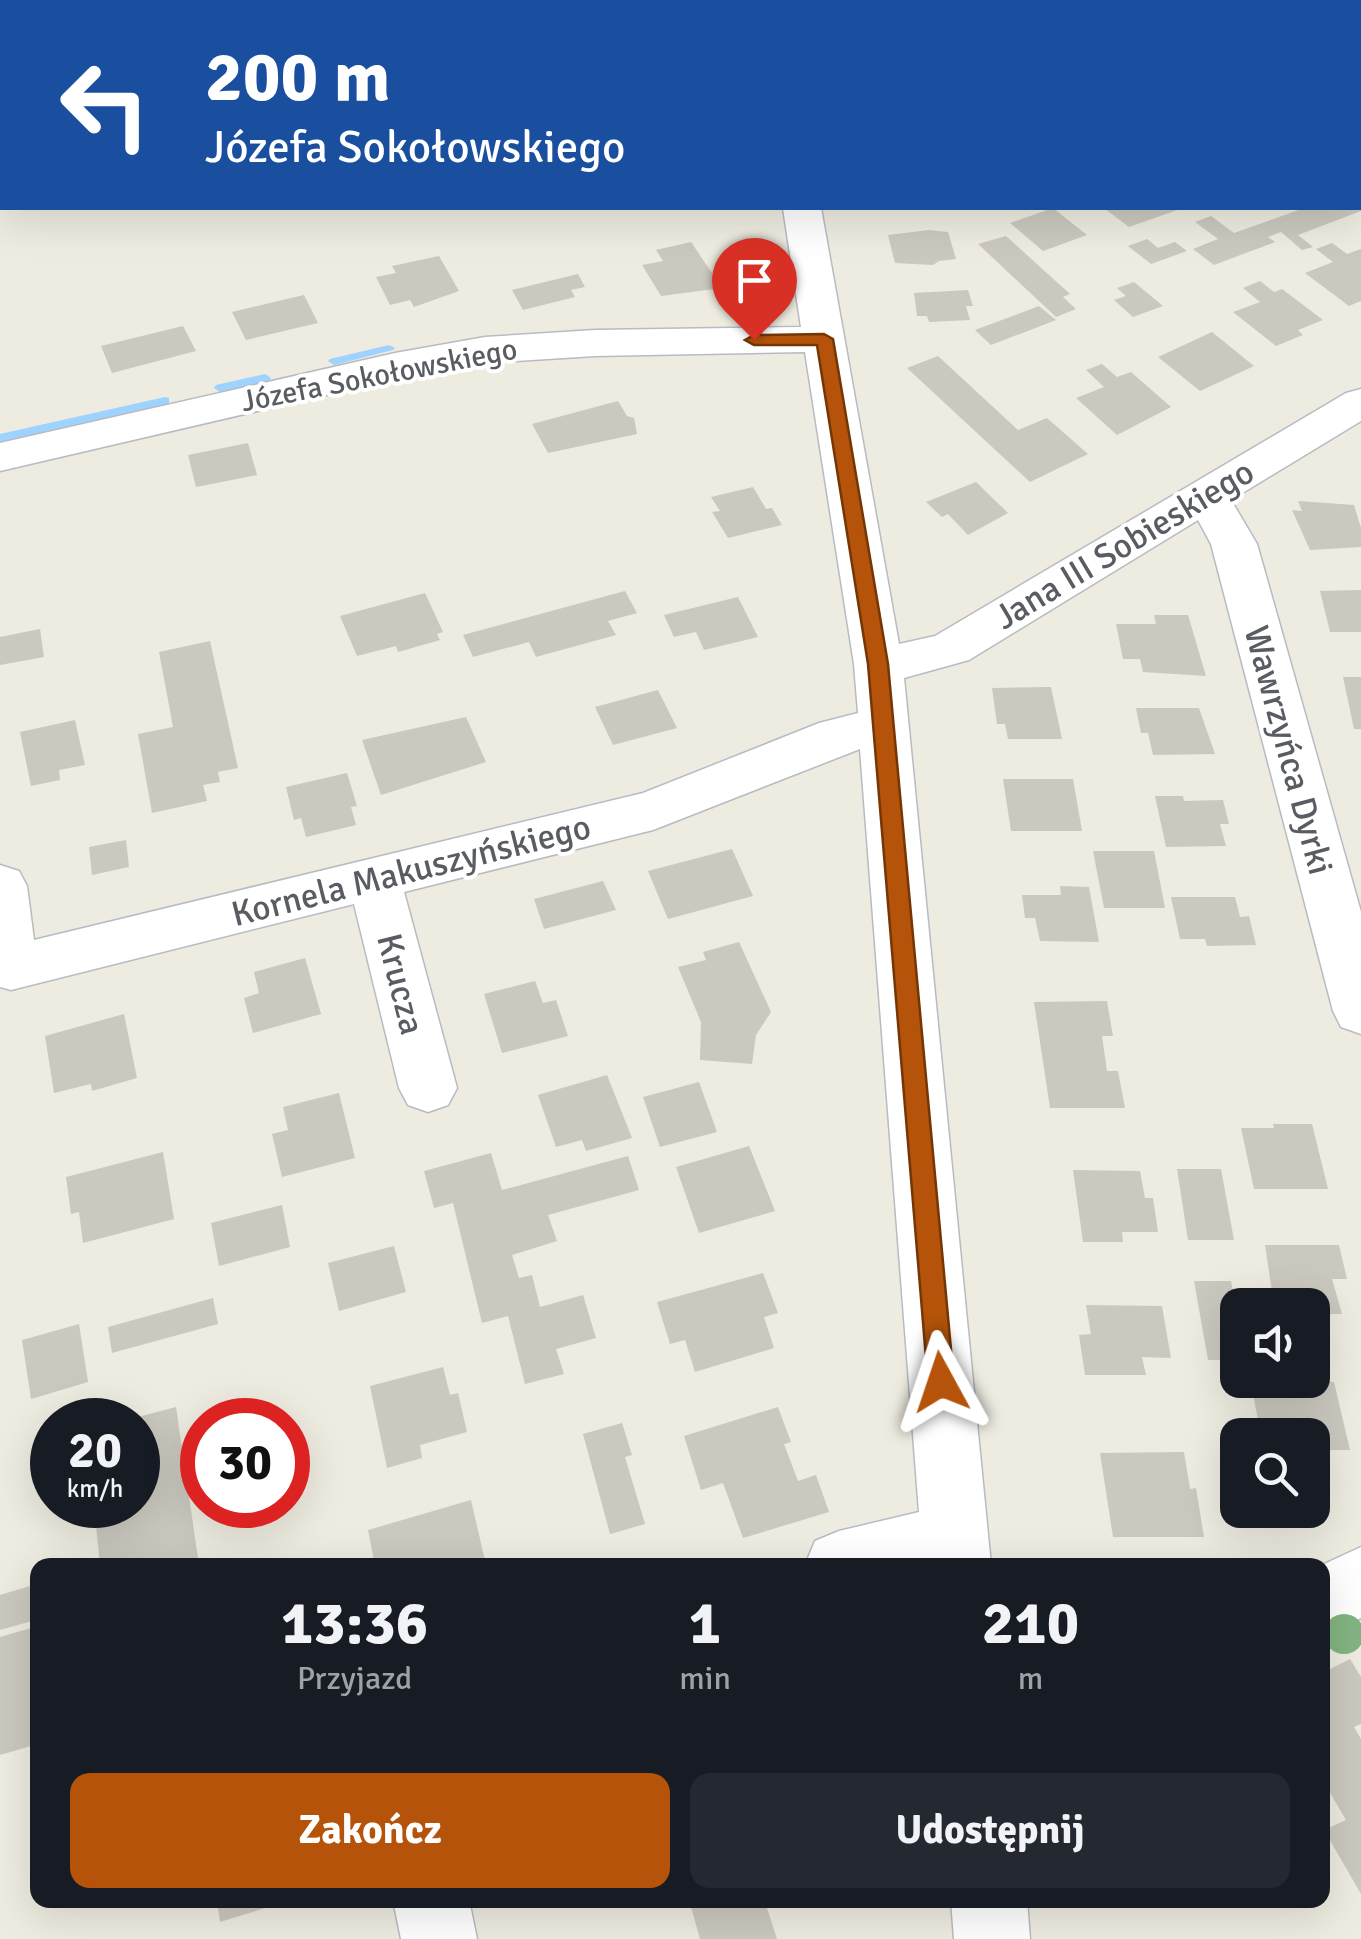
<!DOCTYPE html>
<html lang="pl">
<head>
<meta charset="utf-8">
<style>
	body { margin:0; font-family:Signika,sans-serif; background:#242831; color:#f1f3f6; height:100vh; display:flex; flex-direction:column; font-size:38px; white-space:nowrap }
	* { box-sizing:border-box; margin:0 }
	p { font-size:32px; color:#9ea1a6 }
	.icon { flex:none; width:55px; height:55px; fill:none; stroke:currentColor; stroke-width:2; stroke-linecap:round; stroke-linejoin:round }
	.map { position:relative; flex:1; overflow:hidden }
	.details { position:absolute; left:30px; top:1558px; width:1300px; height:350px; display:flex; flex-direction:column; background:#171b24; border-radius:20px; box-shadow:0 10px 40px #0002 }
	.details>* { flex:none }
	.hud { position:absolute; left:0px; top:0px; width:1362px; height:210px; box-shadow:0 10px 40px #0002; background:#1a4fa0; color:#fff; overflow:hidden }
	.buttons { position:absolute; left:1220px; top:1288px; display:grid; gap:20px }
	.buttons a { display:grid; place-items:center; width:110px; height:110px; border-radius:20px; background:#171b24; box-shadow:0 10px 40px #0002; font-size:50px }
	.speed { position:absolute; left:30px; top:1398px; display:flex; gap:20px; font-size:50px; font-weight:700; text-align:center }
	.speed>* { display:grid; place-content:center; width:130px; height:130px; border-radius:50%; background:#171b24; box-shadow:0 10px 40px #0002; line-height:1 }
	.speed small { font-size:25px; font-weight:400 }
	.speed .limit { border:15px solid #d22; background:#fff; color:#111 }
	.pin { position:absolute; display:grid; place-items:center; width:85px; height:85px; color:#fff; margin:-102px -42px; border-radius:50% 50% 50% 0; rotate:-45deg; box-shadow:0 0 10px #0007 }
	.pin .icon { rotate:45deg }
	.me { position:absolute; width:110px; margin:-55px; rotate:355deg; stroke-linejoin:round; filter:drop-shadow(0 0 8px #0008) }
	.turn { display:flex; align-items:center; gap:35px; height:210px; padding:0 40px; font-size:45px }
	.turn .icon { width:130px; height:130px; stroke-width:2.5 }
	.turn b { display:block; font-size:70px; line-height:85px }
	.eta { display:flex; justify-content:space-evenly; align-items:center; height:170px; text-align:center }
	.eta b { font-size:60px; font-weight:700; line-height:70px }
	.primary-button { display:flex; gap:20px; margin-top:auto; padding:20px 40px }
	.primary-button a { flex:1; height:115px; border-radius:20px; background:#b45309; color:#fff; font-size:40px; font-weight:700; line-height:115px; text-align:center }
	.primary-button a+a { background:#242831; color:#f1f3f6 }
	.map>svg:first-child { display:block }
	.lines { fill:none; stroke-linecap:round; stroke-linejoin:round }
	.stream { fill:#9ed2ff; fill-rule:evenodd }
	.building { fill:#cbc8bf }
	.minor-casing { stroke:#b8bbc1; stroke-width:3 }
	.minor { fill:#fff; fill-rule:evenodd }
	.tree { fill:#83b481 }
	.route { fill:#b45309; stroke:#753606; stroke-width:2.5 }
	.labels { text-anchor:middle; stroke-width:8; stroke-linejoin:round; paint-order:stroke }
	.far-street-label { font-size:30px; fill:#595d63; stroke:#fff }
	.street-label { font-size:35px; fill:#595d63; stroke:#fff }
</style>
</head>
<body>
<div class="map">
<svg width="1361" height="1939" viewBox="0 0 1361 1939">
	<rect width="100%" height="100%" fill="#eeebe0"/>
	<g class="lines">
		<g class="stream">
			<path d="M389 345 395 348 393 350 334 365 328 361 330 359Z"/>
			<path d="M265 374 271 378 269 381 220 392 214 388 216 385Z"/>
			<path d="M165 397 169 398V404L0 442V434Z"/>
		</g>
	</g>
	<g class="building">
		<path d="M1053 208 1087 235 1043 251 1010 223Z"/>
		<path d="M1104 208H1183L1129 227Z"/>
		<path d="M1304 208H1361V211L1298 235 1313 247 1302 250 1281 232 1268 237 1275 242 1214 265 1193 249 1218 239 1195 222 1211 216 1234 233Z"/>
		<path d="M929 230 948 232 956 259 939 261 933 265 895 263 888 235Z"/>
		<path d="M1006 236 1070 294 1063 297 1076 309 1056 317 978 244Z"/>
		<path d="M1147 239 1158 248 1175 242 1187 251 1151 264 1128 246Z"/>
		<path d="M691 242 722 288 661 296 642 265 663 261 656 250Z"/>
		<path d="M1332 243 1347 254 1361 249V301L1349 306 1305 273 1333 262 1316 249Z"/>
		<path d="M439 256 459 291 414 307 410 300 390 305 376 277 396 273 392 266Z"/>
		<path d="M578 274 585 287 571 290 575 297 523 310 512 290Z"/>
		<path d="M1260 281 1274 292 1282 289 1323 320 1298 330 1303 335 1276 346 1233 312 1260 302 1243 288Z"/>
		<path d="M1134 282 1163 306 1133 317 1114 300 1126 296 1117 288Z"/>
		<path d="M968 290 973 306H966L970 320 929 322 927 316H917L914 293Z"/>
		<path d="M304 295 318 323 246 340 232 312Z"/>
		<path d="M1039 306 1056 320 991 345 975 330Z"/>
		<path d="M183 326 196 351 112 373 101 346Z"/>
		<path d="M1212 332 1254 366 1200 391 1158 357Z"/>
		<path d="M938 356 1018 430 1047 418 1088 454 1030 482 907 368Z"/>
		<path d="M1102 364 1117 377 1131 372 1171 407 1117 435 1076 398 1104 387 1086 370Z"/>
		<path d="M618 401 627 416 634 418 637 434 548 453 532 424Z"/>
		<path d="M248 443 257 475 196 487 188 455Z"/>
		<path d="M976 482 1008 513 968 535 948 514 942 517 926 502Z"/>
		<path d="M753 487 766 509 772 508 782 525 728 538 712 512 720 511 711 497Z"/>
		<path d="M1298 501 1354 505 1361 528V547L1310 550 1292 510 1302 511Z"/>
		<path d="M1361 590V632H1330L1320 591Z"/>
		<path d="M625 591 637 613 608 621 616 635 536 657 529 642 473 657 463 635Z"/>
		<path d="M425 593 443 632 437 634 440 640 398 652 396 646 357 656 340 616Z"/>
		<path d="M738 597 758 637 704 650 696 632 674 637 664 615Z"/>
		<path d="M1154 615H1188L1206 676 1143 672 1140 659H1123L1116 624H1156Z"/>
		<path d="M40 629 44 657 0 665V637Z"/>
		<path d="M210 641 238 768 218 772 220 782 203 785 207 801 152 813 138 734 173 727 159 652Z"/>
		<path d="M1343 677H1361V729H1354Z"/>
		<path d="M1051 687 1062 739H1008L1005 724H997L992 688Z"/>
		<path d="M658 690 677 728 613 745 595 707Z"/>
		<path d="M1136 708H1199L1215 754 1153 755 1148 733H1141Z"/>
		<path d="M466 717 486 762 381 795 362 740Z"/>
		<path d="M75 720 85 765 59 770 60 780 31 786 20 732Z"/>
		<path d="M347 773 357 806 351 807 356 825 306 837 301 818 294 820 286 787Z"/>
		<path d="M1003 779H1073L1082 831H1011Z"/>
		<path d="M1155 796H1183L1184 801 1223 800 1229 824H1220L1226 846 1166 847Z"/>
		<path d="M126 840 129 867 92 875 89 847Z"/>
		<path d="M732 849 753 896 668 919 648 871Z"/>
		<path d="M1093 851H1154L1165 908H1104Z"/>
		<path d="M603 881 616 910 544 929 534 899Z"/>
		<path d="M1060 886 1089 887 1099 942 1040 941 1035 918H1025L1022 895H1061Z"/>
		<path d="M1171 897H1235L1240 917 1249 916 1256 945 1207 946 1205 939H1180Z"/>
		<path d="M739 942 771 1012 756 1035 752 1064 700 1060 701 1022 678 967 706 960 703 952Z"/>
		<path d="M305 958 321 1014 253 1033 244 998 259 993 254 972Z"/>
		<path d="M535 981 543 1003 556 1000 568 1036 502 1053 484 994Z"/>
		<path d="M1107 1001 1113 1036H1102L1107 1071H1118L1125 1108H1050L1034 1002Z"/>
		<path d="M124 1014 137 1078 92 1091 91 1084 54 1093 45 1036Z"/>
		<path d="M607 1075 632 1138 586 1151 582 1140 556 1147 538 1095Z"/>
		<path d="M699 1082 717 1132 660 1147 643 1097Z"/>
		<path d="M339 1093 355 1158 282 1177 272 1134 288 1130 283 1107Z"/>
		<path d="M1273 1124H1312L1328 1189H1254L1241 1128H1274Z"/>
		<path d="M749 1146 775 1211 699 1233 676 1167Z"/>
		<path d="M163 1152 174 1219 83 1243 79 1212 71 1214 66 1177Z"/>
		<path d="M491 1153 502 1190 628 1156 639 1190 548 1215 557 1241 512 1255 519 1278 532 1275 540 1307 583 1295 596 1338 556 1349 564 1374 525 1384 508 1316 482 1323 453 1203 434 1208 424 1171Z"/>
		<path d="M1177 1169H1221L1234 1240H1188Z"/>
		<path d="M1073 1170 1140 1171 1145 1198H1153L1158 1232H1122L1123 1242H1083Z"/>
		<path d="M282 1205 290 1247 219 1266 211 1223Z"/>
		<path d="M1265 1245H1339L1347 1279H1332L1342 1314H1312V1305H1274Z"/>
		<path d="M394 1246 406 1292 339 1311 328 1263Z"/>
		<path d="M763 1273 778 1313 764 1317 774 1348 695 1372 685 1340 670 1344 657 1302Z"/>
		<path d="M1194 1281H1231L1238 1315V1360H1208Z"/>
		<path d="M213 1298 218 1324 112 1353 108 1327Z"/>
		<path d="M1086 1305 1162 1306 1171 1358 1142 1357 1146 1375H1085L1079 1335 1091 1334Z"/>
		<path d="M79 1324 88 1382 31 1399 22 1340Z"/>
		<path d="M443 1367 450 1395 458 1393 467 1432 420 1445 422 1458 387 1468 370 1386Z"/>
		<path d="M1275 1380 1334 1382 1350 1450H1320L1322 1461H1312V1435H1261L1251 1384 1276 1383Z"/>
		<path d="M176 1407 199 1565H100L94 1505H138V1417Z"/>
		<path d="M778 1407 791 1442 784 1444 798 1481 816 1475 829 1512 743 1538 723 1483 701 1490 684 1436Z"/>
		<path d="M622 1423 632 1455 625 1457 645 1524 610 1534 583 1434Z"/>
		<path d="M1184 1452 1190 1489 1196 1488 1204 1537H1113L1100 1453Z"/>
		<path d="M471 1500 486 1565H375L368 1530Z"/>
		<path d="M30 1586 32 1621 0 1630V1595Z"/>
		<path d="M38 1626V1744L0 1755V1637Z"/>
		<path d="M1350 1659 1361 1677V1724L1354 1727 1361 1739V1894L1324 1830 1346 1820 1322 1779V1673Z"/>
		<path d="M217 1900H288V1901L220 1922Z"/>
		<path d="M689 1900H789V1901L767 1908 777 1939H700Z"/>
	</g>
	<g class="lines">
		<defs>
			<g id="minor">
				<path d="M1294 0H1335L1336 2H1296Z"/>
				<rect x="1360" y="6" width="1" height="20"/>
				<path d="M1361 51V73L1360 74V52Z"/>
				<path d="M783 208H821L899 644 935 636 1346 393 1361 389V421L1231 500 1257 544 1361 912V1034L1341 1027 1333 1011 1211 544 1198 520 969 660 904 678 991 1565H805L815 1541 839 1531 919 1512 860 749 653 830 404 892 457 1088 448 1105 428 1112 408 1105 399 1088 354 904 11 990 0 987V865L19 871 27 886 34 940 643 793 819 723 858 713 854 664 805 352 595 356 485 363 395 379 0 471V443L395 353 485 337 595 330 801 327Z"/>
				<path d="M1361 1547V1618L1322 1636V1565Z"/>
				<path d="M393 1900H469L477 1939H401Z"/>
				<path d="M951 1900H1027L1030 1939H954Z"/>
			</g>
		</defs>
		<use href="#minor" class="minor-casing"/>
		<use href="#minor" class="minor"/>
	</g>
	<circle class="tree" cx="1344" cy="1634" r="20"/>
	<path class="route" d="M824 334 833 339 888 664 954 1382 950 1391 941 1395 931 1391 928 1382 868 664 817 345H754L745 340 754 335Z"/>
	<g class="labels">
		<g class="far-street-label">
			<text transform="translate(379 375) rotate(-11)" y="10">Józefa Sokołowskiego</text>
		</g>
		<g class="street-label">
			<text transform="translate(1124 544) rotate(-31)" y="12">Jana III Sobieskiego</text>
			<text transform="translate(1289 750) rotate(75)" y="12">Wawrzyńca Dyrki</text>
			<text transform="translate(411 870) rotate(-14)" y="12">Kornela Makuszyńskiego</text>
			<text transform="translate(401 984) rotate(76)" y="12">Krucza</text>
		</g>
	</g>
</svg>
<div class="buttons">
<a><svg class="icon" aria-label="sound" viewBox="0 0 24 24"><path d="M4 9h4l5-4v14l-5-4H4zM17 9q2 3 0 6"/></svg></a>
<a><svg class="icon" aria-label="search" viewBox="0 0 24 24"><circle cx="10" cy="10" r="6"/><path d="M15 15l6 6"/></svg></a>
</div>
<div class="speed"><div>20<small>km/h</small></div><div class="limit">30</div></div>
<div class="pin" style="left:754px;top:340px;background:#d93025"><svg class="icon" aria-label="arrive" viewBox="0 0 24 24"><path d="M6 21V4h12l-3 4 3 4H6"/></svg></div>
<svg class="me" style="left:941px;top:1382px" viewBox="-20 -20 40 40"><path d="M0-17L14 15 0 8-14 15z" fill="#b45309" stroke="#fff" stroke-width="4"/></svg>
<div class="hud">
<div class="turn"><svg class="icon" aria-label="left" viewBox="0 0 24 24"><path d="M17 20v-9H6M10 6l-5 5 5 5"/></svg><div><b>200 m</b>Józefa Sokołowskiego</div></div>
</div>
<section class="details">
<div class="eta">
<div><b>13:36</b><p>Przyjazd</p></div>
<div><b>1</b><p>min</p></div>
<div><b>210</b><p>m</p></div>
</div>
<div class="primary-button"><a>Zakończ</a><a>Udostępnij</a></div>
</section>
</div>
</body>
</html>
